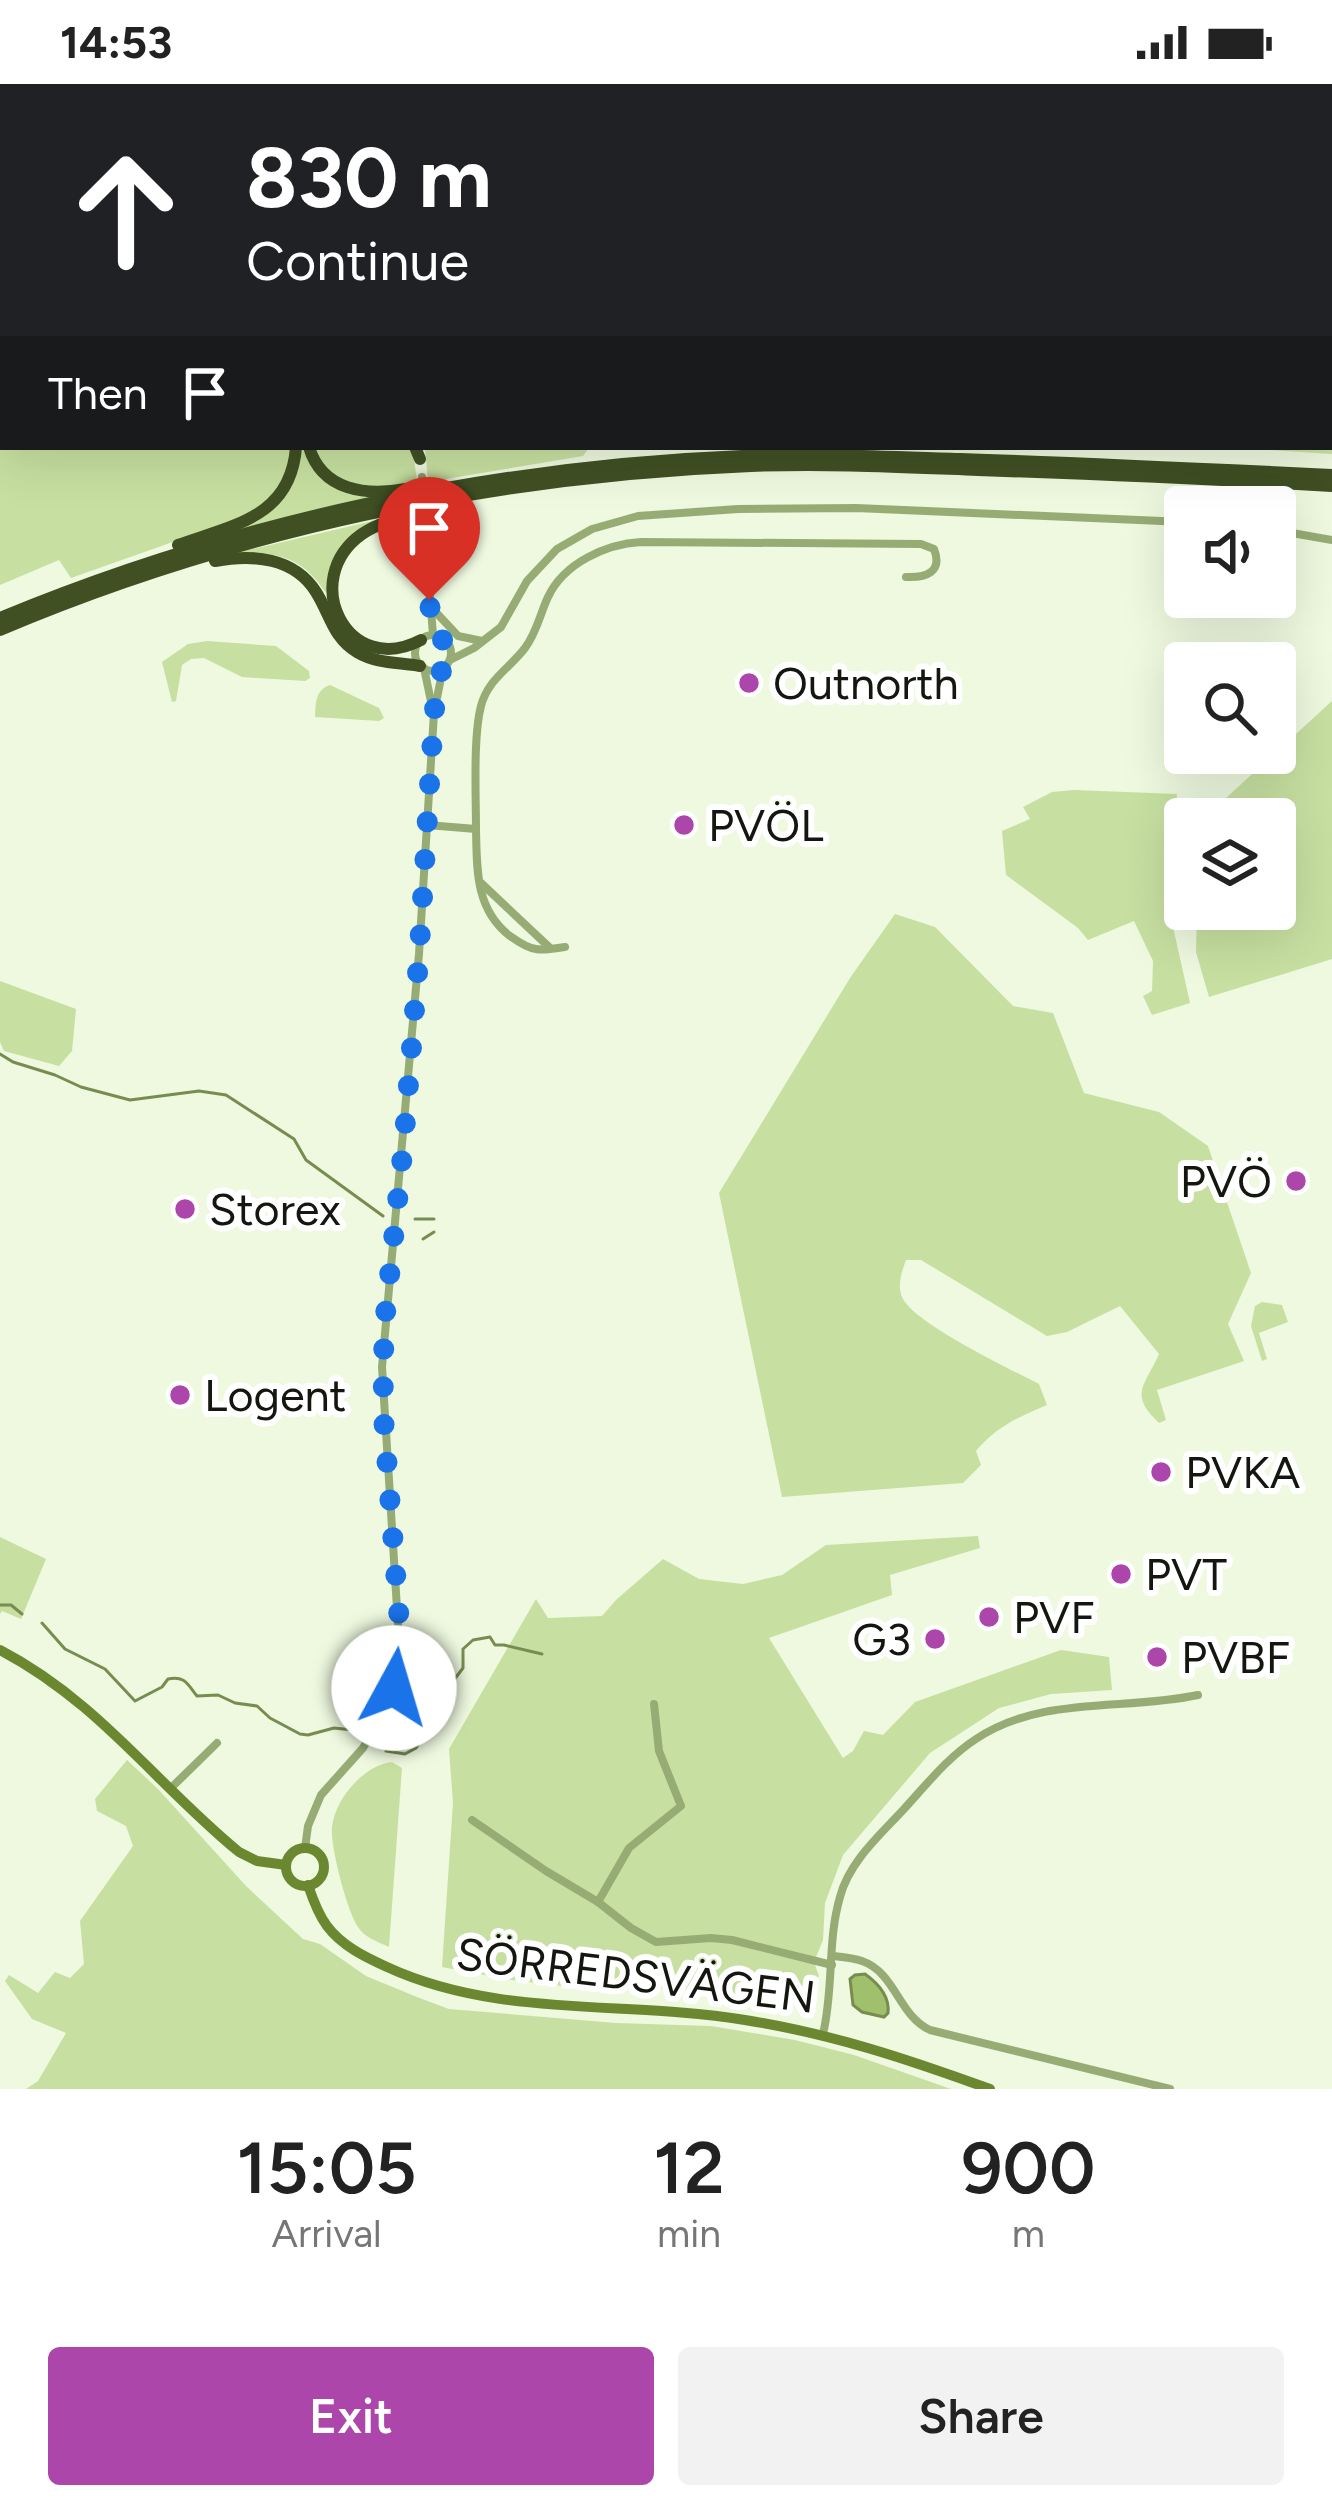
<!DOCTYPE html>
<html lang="en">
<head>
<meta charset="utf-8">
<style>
	body { margin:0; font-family:Figtree,sans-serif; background:#f2f2f2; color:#222; height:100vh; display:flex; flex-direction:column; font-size:45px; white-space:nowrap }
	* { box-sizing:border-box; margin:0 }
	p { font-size:39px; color:#767676 }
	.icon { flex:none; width:66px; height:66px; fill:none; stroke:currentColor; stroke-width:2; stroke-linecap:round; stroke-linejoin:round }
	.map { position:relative; height:2005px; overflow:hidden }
	.drawer { display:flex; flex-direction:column; background:#fff; flex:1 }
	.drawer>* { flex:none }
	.top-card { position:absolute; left:0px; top:0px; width:1332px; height:366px; box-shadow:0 12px 48px #0002; background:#202124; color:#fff; overflow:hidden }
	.buttons { position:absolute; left:1164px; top:402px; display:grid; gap:24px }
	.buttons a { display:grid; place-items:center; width:132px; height:132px; border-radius:12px; background:#fff; box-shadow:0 12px 48px #0002; font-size:60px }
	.pin { position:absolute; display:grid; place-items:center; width:102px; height:102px; color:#fff; margin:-123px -51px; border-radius:50% 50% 50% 0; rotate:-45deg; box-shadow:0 0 12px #0007 }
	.pin .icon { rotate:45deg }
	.me { position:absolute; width:132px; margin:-66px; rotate:6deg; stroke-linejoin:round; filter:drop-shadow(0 0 9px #0008) }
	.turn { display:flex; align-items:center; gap:42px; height:252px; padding:0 48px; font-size:54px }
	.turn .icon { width:156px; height:156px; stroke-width:2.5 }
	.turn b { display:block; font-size:84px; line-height:102px }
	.then { display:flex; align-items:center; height:114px; padding:0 48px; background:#0003; gap:24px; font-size:45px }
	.eta { display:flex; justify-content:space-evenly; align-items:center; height:204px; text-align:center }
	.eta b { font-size:72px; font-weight:600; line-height:84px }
	.cta { display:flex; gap:24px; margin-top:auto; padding:24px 48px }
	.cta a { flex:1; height:138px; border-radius:12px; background:#ac46aa; color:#fff; font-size:48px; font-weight:600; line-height:138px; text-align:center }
	.cta a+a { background:#f2f2f2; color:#222 }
	.status { display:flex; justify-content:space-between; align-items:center; height:84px; padding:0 60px; background:#fff; direction:ltr }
	.status svg { height:33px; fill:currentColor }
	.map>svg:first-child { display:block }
	.green { fill:#c7e0a1 }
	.water { fill:#a1c06c; stroke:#778d50; stroke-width:3 }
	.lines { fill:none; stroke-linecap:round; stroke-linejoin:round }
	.stream { stroke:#778d50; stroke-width:3 }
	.street { stroke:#97ac75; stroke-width:8 }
	.secondary { stroke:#6b8831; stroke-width:10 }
	.highway { stroke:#405023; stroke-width:12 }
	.street-bridge { stroke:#97ac75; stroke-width:8 }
	.route { stroke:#1a73e8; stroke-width:21; stroke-dasharray:0 37.8 }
	.poi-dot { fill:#ac46aa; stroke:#fff; stroke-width:4.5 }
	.labels { text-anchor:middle; stroke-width:12; stroke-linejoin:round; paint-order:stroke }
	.poi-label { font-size:45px; fill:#14170f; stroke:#fff; text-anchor:start }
	.street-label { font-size:45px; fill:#14170f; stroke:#fff }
</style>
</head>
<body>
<div class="status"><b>14:53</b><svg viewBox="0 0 49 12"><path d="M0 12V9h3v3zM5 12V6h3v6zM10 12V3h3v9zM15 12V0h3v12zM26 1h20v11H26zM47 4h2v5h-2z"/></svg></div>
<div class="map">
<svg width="1332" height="2005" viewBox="0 0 1332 2005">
	<rect width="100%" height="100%" fill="#eef9df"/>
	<g class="green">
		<path d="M0 0H1332V370L1221 363H1329V3H3V363H290L289 386 266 420 235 436 71 494 59 476 0 501Z"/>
		<path d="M299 363H304L311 381 378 412 221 452C275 423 288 427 299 363Z"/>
		<path d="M312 363H412L418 402 363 403 332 394Z"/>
		<path d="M425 363H589V364L583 372 428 398Z"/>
		<path d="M385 434C346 456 333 463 326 509 302 473 281 470 240 468Z"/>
		<path d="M207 557 276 562 309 587 310 594 305 597 242 593 204 574 191 575 182 581 176 617 172 618 162 578 188 560Z"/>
		<path d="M330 601 379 624 384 634 379 637 315 633C316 619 315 606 330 601Z"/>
		<path d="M1332 617V875L1209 913 1196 868 1197 825H1275V735H1212L1215 724Z"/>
		<path d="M1074 706 1177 710 1171 783 1173 843 1190 919 1152 931 1143 912 1152 907 1153 877 1134 837 1088 856 1078 844 1006 791 1002 747 1030 735 1023 723 1052 708Z"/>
		<path d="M895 830 935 843 1013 922 1053 929 1084 1009 1159 1028 1208 1062 1251 1189 1228 1240 1244 1277 1157 1306 1166 1336 1159 1339C1128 1310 1145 1302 1159 1270L1120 1222 1067 1248 1047 1252 921 1176H906C902 1187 897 1201 902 1213 913 1239 1010 1285 1039 1300L1047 1321C1018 1333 996 1343 976 1367L981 1381 963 1399 782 1413 719 1109 850 894Z"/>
		<path d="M0 897 76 925 72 967 59 982 4 967 0 958Z"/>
		<path d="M1262 1218 1282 1221 1288 1238 1259 1249 1267 1275 1262 1277 1251 1242 1255 1222Z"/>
		<path d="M978 1452 980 1464 890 1491 892 1511 769 1554 843 1674 853 1667 864 1647 883 1651 915 1618 1061 1566 1109 1573 1112 1606 1051 1610 999 1624 930 1669 843 1771 825 1819 823 1856 814 1878 819 1892 811 1903 791 1913H765L668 1904 605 1907 512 1896 442 1883 453 1719 449 1665 536 1515 548 1534 602 1532 616 1516 663 1475 699 1495 743 1500 782 1491 826 1461Z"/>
		<path d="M0 1453 46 1475 21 1535 2 1527 0 1530Z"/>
		<path d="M127 1676 158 1705 246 1802 303 1855 320 1860 366 1892 417 1913 449 1925 616 1939 711 1942 795 1956 854 1971 951 2005H26L38 1997 66 1949 32 1935 5 1897 9 1891 38 1909 55 1888 70 1894 84 1880 80 1837 133 1762 126 1742 97 1727 95 1715Z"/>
		<path d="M392 1678 402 1684 389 1863C378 1858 364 1853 358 1843 347 1827 330 1762 332 1743 335 1715 364 1681 392 1678Z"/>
	</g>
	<path class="water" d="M865 1890C879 1900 890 1912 888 1929L884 1933 862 1928 853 1921 850 1895 855 1891Z"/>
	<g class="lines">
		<g class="stream">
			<path d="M0 970 13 978 55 991 81 1003 130 1016 199 1007 226 1011 294 1055 306 1076 383 1132"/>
			<path d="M415 1135H434"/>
			<path d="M423 1155 434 1148"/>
			<path d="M0 1521H11L22 1530"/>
			<path d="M42 1539 65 1565 105 1585 135 1617 162 1603 168 1595C185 1591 188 1601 197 1612L218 1611 235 1619 257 1622 270 1634 300 1650 308 1651 334 1644 353 1646"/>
			<path d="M386 1667 405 1670 416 1664 424 1651 431 1626 463 1584V1565L473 1556 490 1553 495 1561H504L542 1570"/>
		</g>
		<g class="street">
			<path d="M424 435 433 551"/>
			<path d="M1275 446 1332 456"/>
			<path d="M431 523 458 552 482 557"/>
			<circle cx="433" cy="569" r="18"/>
			<path d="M450 576 474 564 501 543 527 497 557 465 592 445 638 432 738 425 856 424 1185 438"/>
			<path d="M424 584 433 627"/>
			<path d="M427 741 476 745C477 785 475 825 510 852 517 857 527 864 536 865 544 867 555 864 565 863"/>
			<path d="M476 745C476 711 473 653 481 622 488 595 509 585 525 564 537 548 540 530 548 513 564 479 606 460 641 458L921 460 934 465C943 488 926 494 906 493"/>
			<path d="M481 799 549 863"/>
			<path d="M654 1620 659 1667 681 1722 629 1764 598 1818 631 1844 656 1858 711 1854 732 1856 832 1881"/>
			<path d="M171 1704 217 1659"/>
			<path d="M472 1736 546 1787 598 1818"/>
			<path d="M305 1764 308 1742 321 1711 363 1664 387 1623 400 1573 382 1283 419 870 434 629 443 584"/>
			<path d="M833 1872C842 1873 853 1874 862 1877 896 1889 898 1931 930 1946L1170 2005"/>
			<path d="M823 1950C834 1905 827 1857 840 1813 849 1778 880 1751 904 1725 926 1701 948 1673 976 1655 1042 1611 1124 1627 1198 1611"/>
		</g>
		<g class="secondary">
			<path d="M0 1566C98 1617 156 1700 239 1768L257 1777 286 1781"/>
			<circle cx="305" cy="1783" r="19"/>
			<path d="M308 1801C313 1816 318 1830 327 1842 342 1862 365 1873 387 1883 500 1935 625 1916 745 1936 833 1950 907 1975 990 2005"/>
		</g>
		<g class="highway">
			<path d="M309 363C322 407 366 412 406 405"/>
			<path d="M415 363 420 375"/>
			<path d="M178 461C234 441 291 433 296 363"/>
			<path d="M215 477C252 470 294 473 316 508 330 530 333 554 357 568 377 580 399 578 420 582"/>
			<path d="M0 534C234 437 489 382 742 372 814 369 887 373 960 375 1084 379 1208 385 1332 391"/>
			<path d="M0 546C236 446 495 392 751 382 826 379 902 383 978 386 1096 390 1214 395 1332 402"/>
			<path d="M421 556C347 595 298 495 362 450 382 436 411 432 434 426"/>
		</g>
		<path class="street-bridge" d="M422 393 424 435"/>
	</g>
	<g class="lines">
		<path class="route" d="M394 1604 401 1558 383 1327 384 1244 404 1056 419 871 434 628 442 584 451 570 448 559 434 551 429 516"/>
	</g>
	<g class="poi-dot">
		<circle cx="749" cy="599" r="12"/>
		<circle cx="684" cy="741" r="12"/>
		<circle cx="1296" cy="1097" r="12"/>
		<circle cx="185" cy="1125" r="12"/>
		<circle cx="180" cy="1311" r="12"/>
		<circle cx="1161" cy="1388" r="12"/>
		<circle cx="1121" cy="1490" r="12"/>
		<circle cx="989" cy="1533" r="12"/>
		<circle cx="935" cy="1555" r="12"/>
		<circle cx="1157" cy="1573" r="12"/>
	</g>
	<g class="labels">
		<g class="poi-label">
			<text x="773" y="615">Outnorth</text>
			<text x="708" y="757">PVÖL</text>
			<text x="1272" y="1113" text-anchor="end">PVÖ</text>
			<text x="209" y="1141">Storex</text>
			<text x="204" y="1327">Logent</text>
			<text x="1185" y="1404">PVKA</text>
			<text x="1145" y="1506">PVT</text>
			<text x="1013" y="1549">PVF</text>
			<text x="911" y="1571" text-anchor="end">G3</text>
			<text x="1181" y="1589">PVBF</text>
		</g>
		<g class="street-label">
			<text transform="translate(636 1891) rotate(7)" y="16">SÖRREDSVÄGEN</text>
		</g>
	</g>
</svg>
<div class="buttons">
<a><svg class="icon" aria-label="sound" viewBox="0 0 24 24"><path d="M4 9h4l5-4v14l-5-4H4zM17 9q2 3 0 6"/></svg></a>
<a><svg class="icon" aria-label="search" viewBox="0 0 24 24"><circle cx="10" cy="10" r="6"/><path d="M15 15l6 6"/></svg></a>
<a><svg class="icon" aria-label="layers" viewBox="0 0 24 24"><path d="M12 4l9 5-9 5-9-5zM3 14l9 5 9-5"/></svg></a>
</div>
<div class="pin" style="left:429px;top:516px;background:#d93025"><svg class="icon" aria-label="arrive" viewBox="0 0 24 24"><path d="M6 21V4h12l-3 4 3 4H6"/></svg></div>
<svg class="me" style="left:394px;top:1604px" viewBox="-20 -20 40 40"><circle r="19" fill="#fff"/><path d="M0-13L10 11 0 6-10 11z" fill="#1a73e8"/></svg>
<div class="top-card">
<div class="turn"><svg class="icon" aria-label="ahead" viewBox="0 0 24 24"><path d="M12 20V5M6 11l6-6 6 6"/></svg><div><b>830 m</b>Continue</div></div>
<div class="then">Then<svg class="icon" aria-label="arrive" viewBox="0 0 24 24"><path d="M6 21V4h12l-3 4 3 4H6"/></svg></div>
</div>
</div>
<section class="drawer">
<div class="eta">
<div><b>15:05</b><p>Arrival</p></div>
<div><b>12</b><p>min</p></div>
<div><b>900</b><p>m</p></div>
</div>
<div class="cta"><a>Exit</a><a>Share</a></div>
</section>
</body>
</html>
